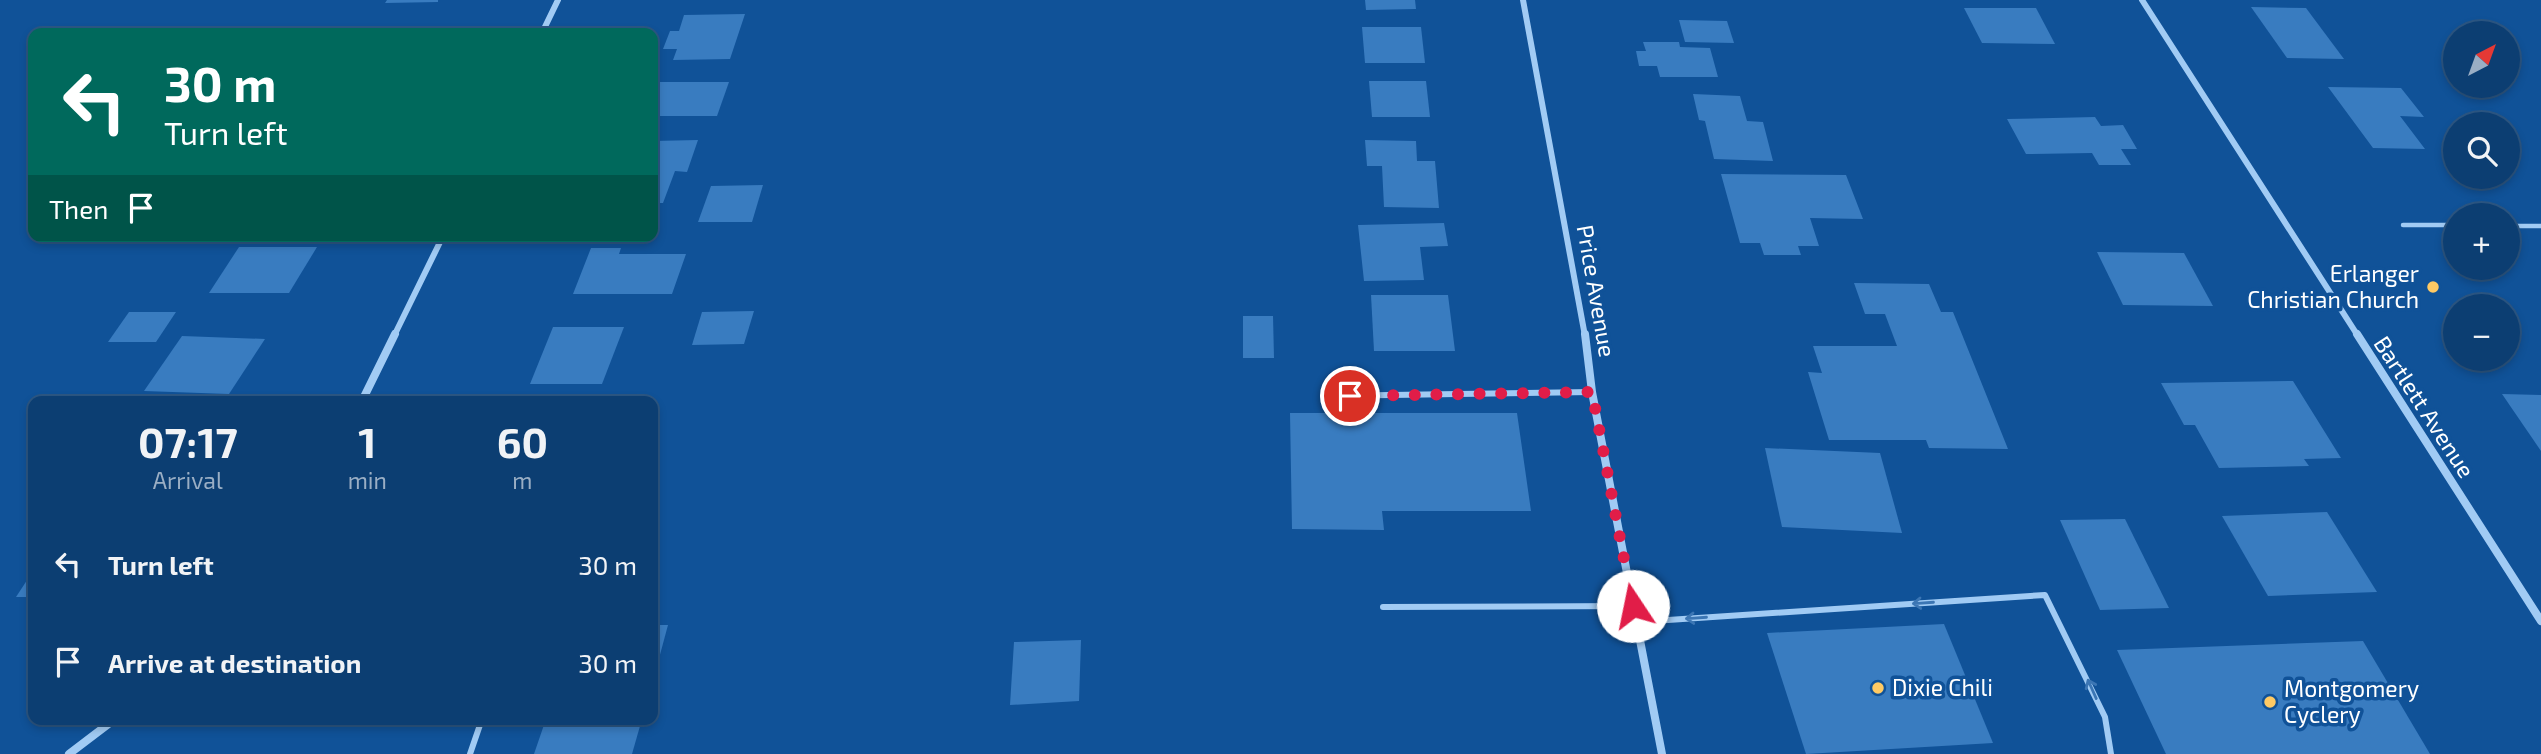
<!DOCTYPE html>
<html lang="en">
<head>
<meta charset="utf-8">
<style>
	body { margin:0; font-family:"Exo 2",sans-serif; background:#1a497a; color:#f1f3f6; height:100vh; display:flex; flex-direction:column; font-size:26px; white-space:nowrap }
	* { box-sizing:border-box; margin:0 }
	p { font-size:23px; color:#9aaec4 }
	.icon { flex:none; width:38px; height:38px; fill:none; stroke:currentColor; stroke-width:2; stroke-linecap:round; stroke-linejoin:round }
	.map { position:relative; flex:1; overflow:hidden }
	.details { position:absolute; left:28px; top:396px; width:630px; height:329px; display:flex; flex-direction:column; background:#0c3e72; border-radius:14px; box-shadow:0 4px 10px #0003,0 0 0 2px #2c5784 }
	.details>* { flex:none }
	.top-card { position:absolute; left:28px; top:28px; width:630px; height:214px; border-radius:14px; box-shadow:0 4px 10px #0003,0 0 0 2px #2c5784; background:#00695c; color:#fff; overflow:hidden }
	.needle { width:46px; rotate:41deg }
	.tools { position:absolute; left:2443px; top:21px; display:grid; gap:14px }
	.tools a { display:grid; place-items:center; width:77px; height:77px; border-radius:50%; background:#0c3e72; box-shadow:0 4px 10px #0003,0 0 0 2px #2c5784; font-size:35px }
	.pin { position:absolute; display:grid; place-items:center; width:60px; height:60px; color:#fff; margin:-30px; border:4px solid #fff; border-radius:50%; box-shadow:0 2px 7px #0007 }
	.me { position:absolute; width:77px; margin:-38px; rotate:349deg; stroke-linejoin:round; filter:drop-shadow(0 0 5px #0008) }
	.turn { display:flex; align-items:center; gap:24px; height:147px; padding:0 21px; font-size:32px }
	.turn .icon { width:91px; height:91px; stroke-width:2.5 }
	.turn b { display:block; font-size:49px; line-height:60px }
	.then { display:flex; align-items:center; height:66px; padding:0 21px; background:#0003; gap:14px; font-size:26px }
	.eta { display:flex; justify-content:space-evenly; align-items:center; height:119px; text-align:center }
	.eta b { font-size:42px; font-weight:700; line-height:49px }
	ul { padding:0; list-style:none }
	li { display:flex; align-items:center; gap:21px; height:98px; padding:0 21px }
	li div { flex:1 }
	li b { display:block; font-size:26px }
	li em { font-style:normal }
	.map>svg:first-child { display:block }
	.building { fill:#397cc0 }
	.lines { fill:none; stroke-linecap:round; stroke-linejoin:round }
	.service-far1 { stroke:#a1cbf4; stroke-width:4.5 }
	.service { stroke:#a1cbf4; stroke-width:6 }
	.minor-far1 { stroke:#a1cbf4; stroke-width:6 }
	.minor { stroke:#a1cbf4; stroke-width:8 }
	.oneway { stroke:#3c76b4 }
	.route { stroke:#e11d48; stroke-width:12; stroke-dasharray:0 21.6 }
	.poi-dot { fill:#ffca64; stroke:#105298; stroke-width:2.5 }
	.labels { text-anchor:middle; stroke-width:7; stroke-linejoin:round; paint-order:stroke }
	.poi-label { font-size:23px; fill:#fff; stroke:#105298; text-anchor:start }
	.street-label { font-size:23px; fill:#fff; stroke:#105298 }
</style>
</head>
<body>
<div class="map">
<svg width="2541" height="754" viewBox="0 0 2541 754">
	<rect width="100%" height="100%" fill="#105298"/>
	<g class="building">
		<path d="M387 0H438V2L385 3Z"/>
		<path d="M1365 0H1415L1416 9 1366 10Z"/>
		<path d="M2251 7 2306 8 2344 59 2287 58Z"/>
		<path d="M1964 8H2036L2055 44 1982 43Z"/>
		<path d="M745 14 730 59 673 60 677 49H663L670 31H679L684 15Z"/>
		<path d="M1679 20 1727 21 1734 43 1685 42Z"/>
		<path d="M1362 27H1421L1425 63H1365Z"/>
		<path d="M380 30 441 31V33H378Z"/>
		<path d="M1643 42H1679L1680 47 1710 48 1718 77H1660L1657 66H1639L1636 51H1646Z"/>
		<path d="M1369 81H1426L1430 117H1372Z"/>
		<path d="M660 82H729L717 116H653V97Z"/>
		<path d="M2328 87 2401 88 2424 117 2400 116 2425 149 2373 148Z"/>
		<path d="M1693 94 1740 96 1747 121 1763 122 1773 161 1714 159 1705 121 1699 120Z"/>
		<path d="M2095 117 2101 126 2123 125 2137 149H2121L2131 165H2099L2092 153 2026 154 2007 119Z"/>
		<path d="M698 140 687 172 675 171 663 203H653V141Z"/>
		<path d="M1365 140 1416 141 1417 161H1435L1439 208 1384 207 1382 166H1367Z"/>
		<path d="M1721 174 1846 175 1863 219 1810 218 1819 246H1798L1801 255H1764L1760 243H1740Z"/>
		<path d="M763 185 752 222H698L711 186Z"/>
		<path d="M1444 223 1448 246 1420 247 1424 280 1364 281 1358 225Z"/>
		<path d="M239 247H317L289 293H209Z"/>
		<path d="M591 248H621L619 254H686L672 294H573Z"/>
		<path d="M2097 252 2184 253 2213 306 2123 305Z"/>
		<path d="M1854 283 1929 284 1941 312H1953L2008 449 1929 448 1926 440H1829L1808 372 1822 373 1813 346H1897L1885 314H1865Z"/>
		<path d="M1371 295H1448L1455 351H1374Z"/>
		<path d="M754 311 744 344 692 345 702 312Z"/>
		<path d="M129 312H176L156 342H108Z"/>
		<path d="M1243 316H1273L1274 358H1243Z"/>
		<path d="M553 327H624L602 384H530Z"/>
		<path d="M182 336 265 339 229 394 144 391Z"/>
		<path d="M2293 381 2341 458 2304 459 2309 466 2219 468 2195 425H2184L2161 383Z"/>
		<path d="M2502 394 2541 395V451Z"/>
		<path d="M1290 413H1517L1531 511H1382L1384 530 1292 529Z"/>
		<path d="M1765 448 1880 453 1902 533 1782 527Z"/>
		<path d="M2327 512 2377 592 2268 596 2222 516Z"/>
		<path d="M2125 519 2169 608 2100 610 2060 520Z"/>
		<path d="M33 571V597H16Z"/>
		<path d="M1944 624 1993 743 1806 754 1767 633Z"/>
		<path d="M653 625H668L654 677H653Z"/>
		<path d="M1081 640 1079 701 1010 705 1014 642Z"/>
		<path d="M2363 641 2430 754H2166L2117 650Z"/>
		<path d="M546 719H642L632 754H534Z"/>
	</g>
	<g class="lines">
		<g class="service-far1">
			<path d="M2403 225H2455"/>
			<path d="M2508 226H2541"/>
		</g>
		<g class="service">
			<path d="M1323 396 1592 392"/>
			<path d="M1383 607 1633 606"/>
			<path d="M1638 622 2045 595 2105 717 2111 754"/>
			<path d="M470 754 482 719"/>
		</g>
		<g class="minor-far1">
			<path d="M1523 0 1585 336"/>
			<path d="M2142 0 2358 336"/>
			<path d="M542 33 558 0"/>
			<path d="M394 336 443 236"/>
		</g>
		<g class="minor">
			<path d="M1585 334 1592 392 1662 754"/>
			<path d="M2357 334 2541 621"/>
			<path d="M362 401 395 334"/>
			<path d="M69 754 115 719"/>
		</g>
	</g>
	<defs><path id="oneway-shaft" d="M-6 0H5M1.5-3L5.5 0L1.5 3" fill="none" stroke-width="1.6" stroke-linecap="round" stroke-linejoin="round" transform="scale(1.75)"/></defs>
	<g class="oneway">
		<use href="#oneway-shaft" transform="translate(1923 603) rotate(176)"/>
		<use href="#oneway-shaft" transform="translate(1696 618) rotate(176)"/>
		<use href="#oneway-shaft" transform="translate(2092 689) rotate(-114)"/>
	</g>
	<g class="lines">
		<path class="route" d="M1350 396 1592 392 1633 606"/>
	</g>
	<g class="poi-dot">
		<circle cx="2433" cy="287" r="7"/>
		<circle cx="1878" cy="688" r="7"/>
		<circle cx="2270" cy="702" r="7"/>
	</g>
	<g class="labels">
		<g class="poi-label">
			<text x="2419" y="282" text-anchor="end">Erlanger<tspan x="2419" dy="26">Christian Church</tspan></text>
			<text x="1892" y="696">Dixie Chili</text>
			<text x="2284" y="697">Montgomery<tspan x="2284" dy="26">Cyclery</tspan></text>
		</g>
		<g class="street-label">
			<text transform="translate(1596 291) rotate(80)" y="8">Price Avenue</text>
			<text transform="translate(2424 407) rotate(57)" y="8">Bartlett Avenue</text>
		</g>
	</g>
</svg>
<div class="tools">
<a><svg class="needle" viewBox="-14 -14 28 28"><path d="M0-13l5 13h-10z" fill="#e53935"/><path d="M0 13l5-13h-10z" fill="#9aaec4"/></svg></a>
<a><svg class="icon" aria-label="search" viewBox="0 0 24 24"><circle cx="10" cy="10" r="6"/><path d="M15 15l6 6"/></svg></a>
<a>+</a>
<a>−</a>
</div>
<div class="pin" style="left:1350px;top:396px;background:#d93025"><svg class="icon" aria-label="arrive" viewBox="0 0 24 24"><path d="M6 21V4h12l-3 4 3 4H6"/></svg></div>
<svg class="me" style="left:1633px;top:606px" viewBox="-20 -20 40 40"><circle r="19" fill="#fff"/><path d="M0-13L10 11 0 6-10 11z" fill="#e11d48"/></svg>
<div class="top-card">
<div class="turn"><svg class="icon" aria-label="left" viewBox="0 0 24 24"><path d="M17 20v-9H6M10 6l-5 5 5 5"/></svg><div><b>30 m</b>Turn left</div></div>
<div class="then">Then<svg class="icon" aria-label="arrive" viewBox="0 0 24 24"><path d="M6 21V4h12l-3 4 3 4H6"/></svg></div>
</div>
<section class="details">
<div class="eta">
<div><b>07:17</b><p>Arrival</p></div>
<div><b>1</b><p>min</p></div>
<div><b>60</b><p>m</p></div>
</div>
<ul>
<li><svg class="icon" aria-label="left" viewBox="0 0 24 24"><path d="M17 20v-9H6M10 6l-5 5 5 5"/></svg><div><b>Turn left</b></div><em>30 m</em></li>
<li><svg class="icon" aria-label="arrive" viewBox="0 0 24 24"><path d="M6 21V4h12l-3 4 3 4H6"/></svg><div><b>Arrive at destination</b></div><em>30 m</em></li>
</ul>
</section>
</div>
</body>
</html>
